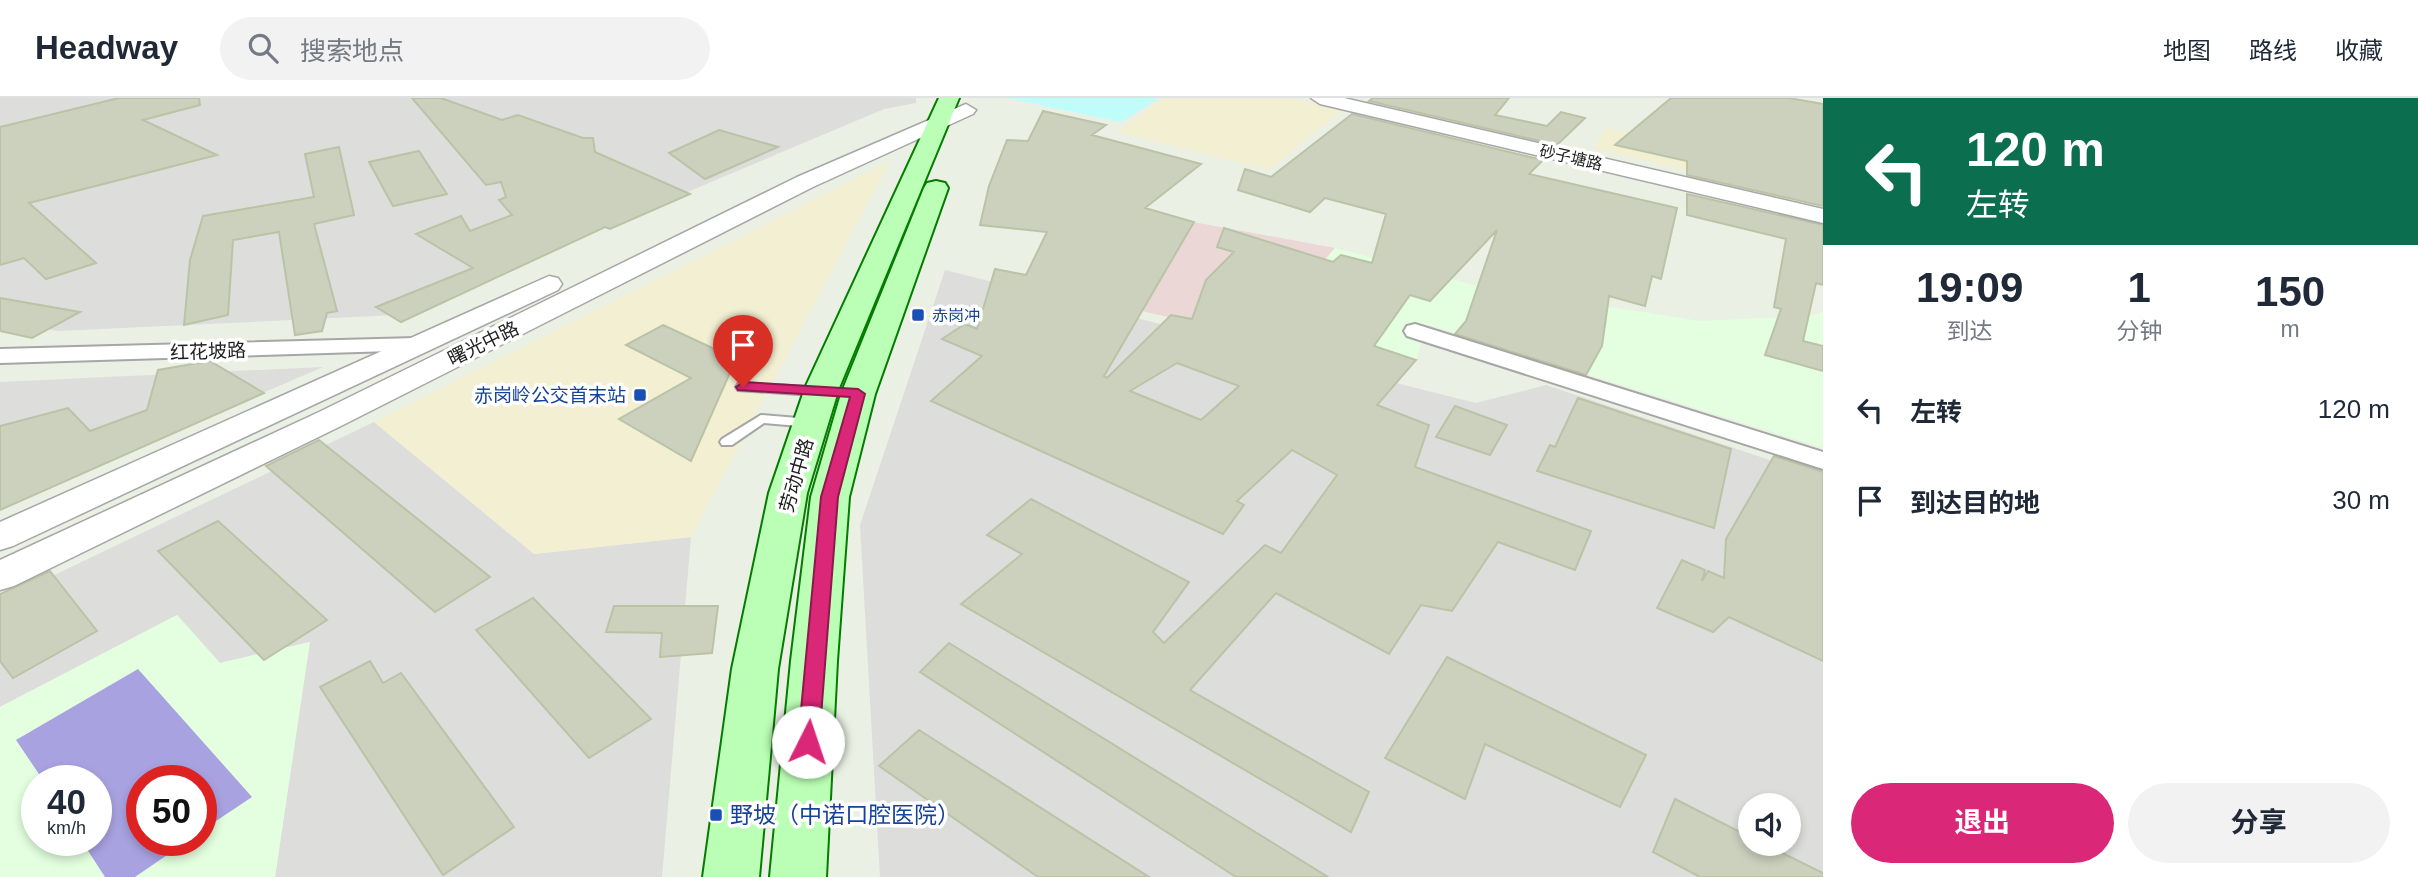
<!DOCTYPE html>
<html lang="zh">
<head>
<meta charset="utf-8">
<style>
	body { margin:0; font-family:Helvetica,"Noto Sans SC",sans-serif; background:#f2f2f3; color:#1f2937; height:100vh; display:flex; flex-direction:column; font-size:26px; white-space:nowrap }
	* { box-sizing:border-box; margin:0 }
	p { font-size:23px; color:#747a83 }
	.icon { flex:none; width:38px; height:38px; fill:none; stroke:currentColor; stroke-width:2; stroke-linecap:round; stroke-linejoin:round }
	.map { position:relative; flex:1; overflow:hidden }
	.side { display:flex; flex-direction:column; background:#fff; width:595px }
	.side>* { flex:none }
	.hud { background:#0b6e4f; color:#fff; overflow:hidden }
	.buttons { position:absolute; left:1738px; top:695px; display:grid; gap:14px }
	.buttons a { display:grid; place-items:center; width:63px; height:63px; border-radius:50%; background:#fff; box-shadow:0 4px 10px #0003; font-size:35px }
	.speed { position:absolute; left:21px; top:667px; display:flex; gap:14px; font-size:35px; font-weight:700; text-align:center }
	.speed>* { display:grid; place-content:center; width:91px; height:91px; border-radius:50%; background:#fff; box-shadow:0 4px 10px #0003; line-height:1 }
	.speed small { font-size:18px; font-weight:400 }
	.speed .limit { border:10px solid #d22; background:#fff; color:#111 }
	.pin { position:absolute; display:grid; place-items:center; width:60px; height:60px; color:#fff; margin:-72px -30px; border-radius:50% 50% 50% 0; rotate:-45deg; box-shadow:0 0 7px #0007 }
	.pin .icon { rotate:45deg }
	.me { position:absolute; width:77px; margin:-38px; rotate:4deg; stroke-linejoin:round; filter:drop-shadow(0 0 5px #0008) }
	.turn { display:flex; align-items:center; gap:24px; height:147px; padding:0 28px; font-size:32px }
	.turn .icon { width:91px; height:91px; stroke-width:2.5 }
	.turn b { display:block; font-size:49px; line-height:60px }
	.eta { display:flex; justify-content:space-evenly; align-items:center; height:119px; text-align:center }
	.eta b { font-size:42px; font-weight:700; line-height:49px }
	.primary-button { display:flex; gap:14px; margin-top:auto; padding:14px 28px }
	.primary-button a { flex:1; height:80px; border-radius:42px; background:#db2777; color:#fff; font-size:28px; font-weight:700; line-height:80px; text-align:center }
	.primary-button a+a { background:#f2f2f3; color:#1f2937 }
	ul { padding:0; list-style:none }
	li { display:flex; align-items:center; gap:21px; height:91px; padding:0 28px }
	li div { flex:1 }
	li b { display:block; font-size:26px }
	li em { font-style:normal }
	header { display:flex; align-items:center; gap:42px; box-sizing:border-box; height:98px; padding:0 35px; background:#fff; border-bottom:2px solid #e0e1e3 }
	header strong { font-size:33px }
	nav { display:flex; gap:38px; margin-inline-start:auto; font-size:24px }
	.search { width:490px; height:63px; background:#f2f2f3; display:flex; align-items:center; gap:18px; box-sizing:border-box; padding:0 24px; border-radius:38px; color:#747a83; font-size:26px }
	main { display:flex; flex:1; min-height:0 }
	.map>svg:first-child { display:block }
	.residential { fill:#dddddc; fill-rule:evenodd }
	.commercial { fill:#f2efd3 }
	.industrial { fill:#ead7d6 }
	.education { fill:#e3ffdf; fill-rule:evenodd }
	.park { fill:#bffdfa }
	.water { fill:#a8a2e1 }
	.building { fill:#cbd1bd; stroke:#bac3a6; stroke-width:2; fill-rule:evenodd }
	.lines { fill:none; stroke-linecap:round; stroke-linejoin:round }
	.service-casing { stroke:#a6a6a6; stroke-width:4 }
	.minor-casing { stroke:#a6a6a6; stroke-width:4 }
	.tertiary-casing { stroke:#a6a6a6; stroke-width:3 }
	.secondary-casing { stroke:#037c00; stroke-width:4 }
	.service { fill:#fff; fill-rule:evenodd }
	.minor { fill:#fff; fill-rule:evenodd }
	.tertiary { fill:#fff; fill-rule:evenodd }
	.secondary { fill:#bbfeb5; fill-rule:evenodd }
	.route { fill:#db2777; stroke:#8e194d; stroke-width:2 }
	.transit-dot { fill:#1a4fb4; stroke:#fff; stroke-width:2.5 }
	.labels { text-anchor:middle; stroke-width:7; stroke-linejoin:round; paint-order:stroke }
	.far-street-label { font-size:16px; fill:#1f1f1f; stroke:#fff }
	.far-transit-label { font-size:16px; fill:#164399; stroke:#fff; text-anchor:start }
	.street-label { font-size:19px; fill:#1f1f1f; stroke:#fff }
	.transit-label { font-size:19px; fill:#164399; stroke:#fff; text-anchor:end }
	.near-transit-label { font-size:23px; fill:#164399; stroke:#fff; text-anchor:start }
</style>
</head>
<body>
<header>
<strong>Headway</strong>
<div class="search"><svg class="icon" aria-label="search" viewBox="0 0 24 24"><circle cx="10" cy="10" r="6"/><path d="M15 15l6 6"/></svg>搜索地点</div>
<nav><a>地图</a><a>路线</a><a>收藏</a></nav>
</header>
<main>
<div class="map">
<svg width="1823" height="779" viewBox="0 0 1823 779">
	<rect width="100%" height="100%" fill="#eaf0e4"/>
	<g class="residential">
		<path d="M0 0H916V5L884 11 396 217 58 233 0 221Z"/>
		<path d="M945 172 1476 305 1546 287 1823 380V779H880L860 427ZM1750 707H1788V746H1750Z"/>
		<path d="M323 269 0 408V284Z"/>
		<path d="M374 324 534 456 691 439 662 779H275L309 544 220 565 177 517 0 609V503Z"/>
	</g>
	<g class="commercial">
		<path d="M1164 0H1289L1343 12 1269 72 1117 34Z"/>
		<path d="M1606 30 1778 64 1757 89 1593 50Z"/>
		<path d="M890 63 691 439 534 456 374 324Z"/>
	</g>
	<path class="industrial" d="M1193 124 1335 150 1257 240 1138 212Z"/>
	<g class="education">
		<path d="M1335 150 1478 188 1700 223 1809 218 1823 214V350L1426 226 1416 262 1280 217Z"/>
		<path d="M177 517 220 565 310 544 275 779H0V609ZM37 682H96V742H37ZM142 682H201V742H142Z"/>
	</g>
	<path class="park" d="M1005 0H1159L1121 24Z"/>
	<path class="water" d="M138 571 252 699 201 733V682H142V742H189L135 779H105L81 742H96V682H43L16 642Z"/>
	<g class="building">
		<path d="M119 0H199L200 7 143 22 217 57 29 105 96 165 46 181 24 160 0 167V29Z"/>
		<path d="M412 0H441L502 22 518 17 583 40H593L595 54 690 96 610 131 605 129 401 224 376 209 473 170 416 136 461 118 470 133 512 117 499 102 506 99 501 84 486 87Z"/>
		<path d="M1373 0H1509L1495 17 1547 28 1561 14 1585 20 1557 47 1369 3Z"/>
		<path d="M1671 0H1789L1823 6V108L1687 77V63L1615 47Z"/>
		<path d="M1043 13 1106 27 1092 37 1201 66 1145 110 1194 124 1104 278 1107 280 1171 217 1192 221 1206 182 1234 154 1217 149 1224 130 1333 164 1341 157 1372 165 1386 116 1325 100 1310 114 1238 92 1245 71 1271 79 1352 16 1543 62 1529 76 1677 110 1661 181 1652 178 1645 208 1609 198 1602 248 1586 277 1455 236 1466 223 1497 132 1430 203 1410 197 1374 248 1416 262 1377 307 1429 327 1415 369 1591 433 1575 472 1498 444 1452 513 1421 507 1389 556 1276 495 1190 592 1369 694 1351 734 961 506 1022 456 987 437 1031 401 1189 484 1153 534 1164 545 1265 447 1281 455 1337 377 1292 352 1237 403 1244 407 1223 436 931 303 982 258 942 241 965 226 977 231 995 171 1026 177 1047 134 980 127 989 88 1007 42 1028 43ZM1177 265 1239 288 1201 322 1130 293Z"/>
		<path d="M719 32 778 49 705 81 669 55Z"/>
		<path d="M339 49 354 117 314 126 337 213 327 215 322 233 295 237 279 134 233 142 228 217 184 227 190 162 203 118 314 99 305 56Z"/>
		<path d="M419 53 447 96 393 108 369 64Z"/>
		<path d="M1687 96 1823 127V187L1816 185 1803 243 1823 248V273L1765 257 1781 211 1774 209 1786 141 1687 117Z"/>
		<path d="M0 200 80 214 32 240 0 233Z"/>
		<path d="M663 227 736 261 691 363 619 321 691 280 626 247Z"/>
		<path d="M210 263 264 295 0 412V328L68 310 90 333 147 312 158 272Z"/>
		<path d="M1578 300 1731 351 1714 430 1537 373 1550 347 1555 349Z"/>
		<path d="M1455 308 1507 327 1490 357 1436 339Z"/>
		<path d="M319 342 490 479 435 514 266 368Z"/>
		<path d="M1774 358 1823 374V563L1729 519 1713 534 1657 510 1682 462 1705 472 1702 483 1708 473 1724 480 1726 441Z"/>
		<path d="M218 423 327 522 264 562 158 453Z"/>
		<path d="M50 473 97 533 13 580 0 563V496Z"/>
		<path d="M533 500 651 621 589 660 476 532Z"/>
		<path d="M614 508H718L712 555 660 559 662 535 606 534Z"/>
		<path d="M949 545 1328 779H1236L920 574Z"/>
		<path d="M1447 559 1646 657 1620 709 1485 646 1465 701 1385 660Z"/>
		<path d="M370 563 383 585 401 575 514 729 443 777 320 589Z"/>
		<path d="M919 632 1149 779H1038L879 668Z"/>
		<path d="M1675 701 1750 739V746H1764L1823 775V779H1700L1653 754Z"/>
	</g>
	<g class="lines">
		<defs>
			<g id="service">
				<path d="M742 285 858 292 864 296 858 300 738 292 736 289 738 286Z"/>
				<path d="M761 317 810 321 816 325 810 329 764 325 732 347H722L720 344 722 341Z"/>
			</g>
			<g id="minor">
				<path d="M1415 226 1823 354V371L1407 238 1404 233 1407 228Z"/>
				<path d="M416 240 424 242 428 247 424 252 0 265V251Z"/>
			</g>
			<g id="tertiary">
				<path d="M1311 0H1344L1823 111V125L1320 6Z"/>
				<path d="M966 6 976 12 973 16 813 89 341 328 14 488 0 492V462L319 314 797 79Z"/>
				<path d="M549 178 558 180 562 186 558 192 13 448 0 452V424Z"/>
			</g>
			<g id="secondary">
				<path d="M939 0H959L839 290 807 395 778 571 759 779H703L732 571 769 395 805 290Z"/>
				<path d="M936 83 945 85 948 90 875 296 849 399 837 563 826 779H770L791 563 811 399 841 296 924 90 927 85Z"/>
			</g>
		</defs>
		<use href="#service" class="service-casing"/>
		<use href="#minor" class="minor-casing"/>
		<use href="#tertiary" class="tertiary-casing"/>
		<use href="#secondary" class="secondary-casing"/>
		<use href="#service" class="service"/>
		<use href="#minor" class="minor"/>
		<use href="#tertiary" class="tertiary"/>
		<use href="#secondary" class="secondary"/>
	</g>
	<path class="route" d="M743 284 858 291 865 296 838 399 819 644 816 650 808 653 801 650 798 644 821 399 850 299 738 292 736 289Z"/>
	<g class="transit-dot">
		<rect x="911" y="210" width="14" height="14" rx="3.5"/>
		<rect x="633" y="290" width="14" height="14" rx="3.5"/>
		<rect x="709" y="710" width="14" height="14" rx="3.5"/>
	</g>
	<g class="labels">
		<g class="far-street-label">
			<text transform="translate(1571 59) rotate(13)" y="6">砂子塘路</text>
		</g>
		<g class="far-transit-label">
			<text x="932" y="223">赤岗冲</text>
		</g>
		<g class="street-label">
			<text transform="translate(483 245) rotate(-26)" y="7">曙光中路</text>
			<text transform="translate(208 253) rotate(-2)" y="7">红花坡路</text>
			<text transform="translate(796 377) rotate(-74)" y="7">劳动中路</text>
		</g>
		<g class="transit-label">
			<text x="626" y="304">赤岗岭公交首末站</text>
		</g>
		<g class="near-transit-label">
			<text x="730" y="725">野坡（中诺口腔医院）</text>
		</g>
	</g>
</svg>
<div class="buttons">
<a><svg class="icon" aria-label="sound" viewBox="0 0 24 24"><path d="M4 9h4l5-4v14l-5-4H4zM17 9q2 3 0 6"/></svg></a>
</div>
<div class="speed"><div>40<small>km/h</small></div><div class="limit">50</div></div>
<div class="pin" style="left:743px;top:289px;background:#d93025"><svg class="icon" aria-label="arrive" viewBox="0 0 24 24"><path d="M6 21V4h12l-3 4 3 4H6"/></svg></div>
<svg class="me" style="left:808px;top:644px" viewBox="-20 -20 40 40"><circle r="19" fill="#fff"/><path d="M0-13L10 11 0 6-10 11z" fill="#db2777"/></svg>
</div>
<section class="side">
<div class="hud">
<div class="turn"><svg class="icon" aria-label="left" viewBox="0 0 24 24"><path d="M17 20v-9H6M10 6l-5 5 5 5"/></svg><div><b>120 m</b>左转</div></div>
</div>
<div class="eta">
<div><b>19:09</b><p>到达</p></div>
<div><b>1</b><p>分钟</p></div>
<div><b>150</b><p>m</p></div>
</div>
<ul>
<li><svg class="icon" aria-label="left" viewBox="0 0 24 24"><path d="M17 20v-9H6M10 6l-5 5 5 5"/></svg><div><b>左转</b></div><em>120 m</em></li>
<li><svg class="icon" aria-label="arrive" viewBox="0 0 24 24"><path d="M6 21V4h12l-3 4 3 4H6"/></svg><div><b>到达目的地</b></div><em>30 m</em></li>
</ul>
<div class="primary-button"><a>退出</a><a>分享</a></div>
</section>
</main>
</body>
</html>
